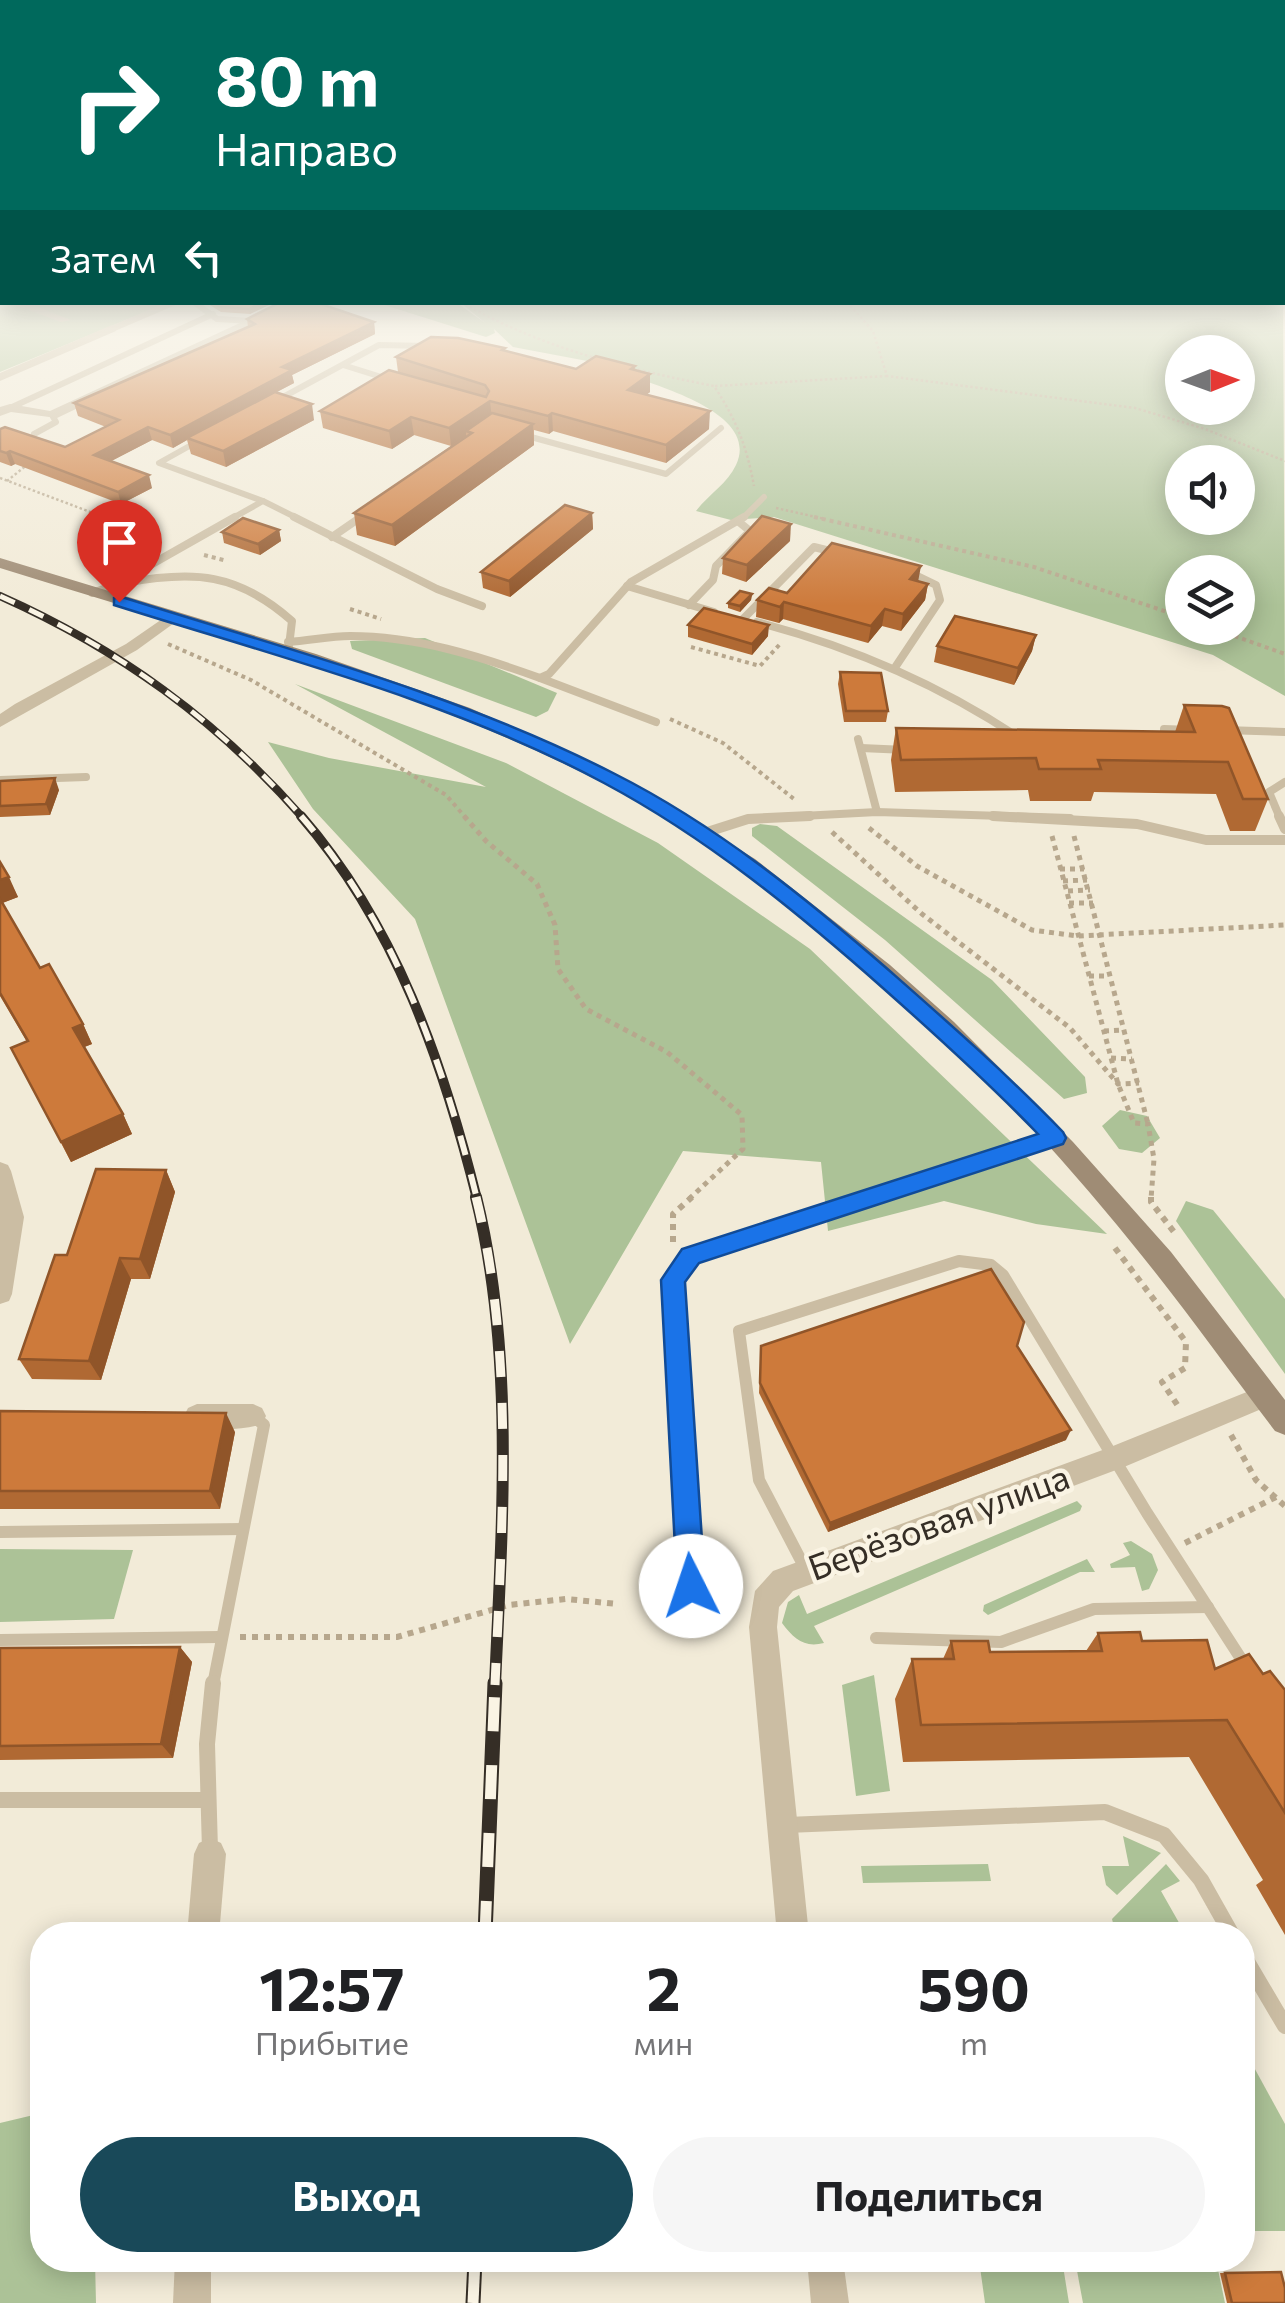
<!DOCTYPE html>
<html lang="ru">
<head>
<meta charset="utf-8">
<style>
	body { margin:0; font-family:Commissioner,sans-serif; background:#f6f6f6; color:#202124; height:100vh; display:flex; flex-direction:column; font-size:38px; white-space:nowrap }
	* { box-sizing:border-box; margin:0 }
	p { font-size:32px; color:#757577 }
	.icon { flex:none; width:55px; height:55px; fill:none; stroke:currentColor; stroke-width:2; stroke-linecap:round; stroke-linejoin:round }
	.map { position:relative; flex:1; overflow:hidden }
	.panel { position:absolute; left:30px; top:1922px; width:1225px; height:350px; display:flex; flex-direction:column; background:#fff; border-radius:40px; box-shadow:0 5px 25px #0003 }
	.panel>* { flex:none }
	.guide { position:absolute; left:0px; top:0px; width:1285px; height:305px; box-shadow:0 5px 25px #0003; background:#00695c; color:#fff; overflow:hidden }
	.needle { width:65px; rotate:89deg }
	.fabs { position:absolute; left:1165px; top:335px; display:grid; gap:20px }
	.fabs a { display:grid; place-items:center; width:90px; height:90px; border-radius:50%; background:#fff; box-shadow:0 5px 25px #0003; font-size:50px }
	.pin { position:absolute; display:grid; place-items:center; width:85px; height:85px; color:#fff; margin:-102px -42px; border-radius:50% 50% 50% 0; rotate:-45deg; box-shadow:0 0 10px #0007 }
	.pin .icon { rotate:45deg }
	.me { position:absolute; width:110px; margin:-55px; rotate:356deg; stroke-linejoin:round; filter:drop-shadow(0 0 8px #0008) }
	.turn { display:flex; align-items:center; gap:35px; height:210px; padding:0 50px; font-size:45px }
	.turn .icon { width:130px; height:130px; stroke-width:2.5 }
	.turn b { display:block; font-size:70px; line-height:85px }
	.then { display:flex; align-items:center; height:95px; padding:0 50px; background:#0003; gap:20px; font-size:38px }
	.eta { display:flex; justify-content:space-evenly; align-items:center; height:170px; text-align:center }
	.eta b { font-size:60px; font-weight:700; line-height:70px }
	.action { display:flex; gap:20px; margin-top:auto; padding:20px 50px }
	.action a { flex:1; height:115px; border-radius:60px; background:#194959; color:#fff; font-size:40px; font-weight:700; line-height:115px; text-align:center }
	.action a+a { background:#f6f6f6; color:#202124 }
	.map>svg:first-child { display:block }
	.green { fill:#acc297; fill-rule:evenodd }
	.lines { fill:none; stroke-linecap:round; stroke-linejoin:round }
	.path-far3 { stroke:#b7a78d; stroke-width:2.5; stroke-dasharray:2.5 2.5; stroke-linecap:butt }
	.path-far2 { stroke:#b7a78d; stroke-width:4; stroke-dasharray:4 4; stroke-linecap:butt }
	.path-far1 { stroke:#b7a78d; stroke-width:5; stroke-dasharray:5 5; stroke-linecap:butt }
	.path { stroke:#b7a78d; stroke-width:6; stroke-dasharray:6 6; stroke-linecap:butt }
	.lane-far4 { stroke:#cbbda3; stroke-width:6 }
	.lane-far3 { stroke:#cbbda3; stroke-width:8 }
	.lane-far2 { stroke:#cbbda3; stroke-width:10 }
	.lane-far1 { stroke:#cbbda3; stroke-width:12 }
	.lane { stroke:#cbbda3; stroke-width:16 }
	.street { fill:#cbbda3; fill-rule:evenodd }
	.secondary { fill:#9f8c75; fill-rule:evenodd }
	.rail-far3-casing { stroke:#352e26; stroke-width:8 }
	.rail-far2-casing { stroke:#352e26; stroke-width:10 }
	.rail-far1-casing { stroke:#352e26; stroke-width:12 }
	.rail-casing { stroke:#352e26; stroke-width:15 }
	.rail-far3 { stroke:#faf4e4; stroke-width:5; stroke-dasharray:16; stroke-linecap:butt }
	.rail-far2 { stroke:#faf4e4; stroke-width:6; stroke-dasharray:20; stroke-linecap:butt }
	.rail-far1 { stroke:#faf4e4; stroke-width:9; stroke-dasharray:26; stroke-linecap:butt }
	.rail { stroke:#faf4e4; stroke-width:11; stroke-dasharray:34; stroke-linecap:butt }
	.wall { fill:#b06933 }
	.shaded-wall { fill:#905529 }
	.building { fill:#cd7a3b; stroke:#905529; stroke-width:2.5 }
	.route { fill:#1a73e8; stroke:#114b97; stroke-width:2.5 }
	.labels { text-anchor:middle; stroke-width:9; stroke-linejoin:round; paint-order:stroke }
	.near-street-label { font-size:35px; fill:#352e26; stroke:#faf4e4 }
</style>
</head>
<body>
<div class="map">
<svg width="1285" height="2303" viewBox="0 0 1285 2303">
	<rect width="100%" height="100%" fill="#f2ebd8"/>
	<g class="green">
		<path d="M0 283 2 302 167 303 0 372Z"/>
		<path d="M1283 283 1285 696 1213 655 774 517 731 520 696 511C708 495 728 483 736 465 760 414 662 388 629 375L635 370 513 347 494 329 495 333 486 337 378 303H457L484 322 461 303 1282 302ZM1182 352H1238V408H1182ZM1182 462H1238V518H1182ZM1182 572H1238V628H1182Z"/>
		<path d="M425 638 557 693 548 711 536 717 352 649 350 641Z"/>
		<path d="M295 684 506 763 658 843 810 949 1107 1234 1036 1224 944 1201 828 1231 821 1162 683 1151 570 1344 415 919 313 809 268 742 329 758 486 787Z"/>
		<path d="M760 824 777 826 992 980 1085 1077 1087 1093 1064 1099 885 940 752 836V828Z"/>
		<path d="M1120 1110 1147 1116 1160 1138 1142 1153 1119 1149 1102 1126Z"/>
		<path d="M1186 1201 1213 1210 1285 1299V1374L1176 1221Z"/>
		<path d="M1077 1501 1082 1506 1080 1511 814 1626 824 1643C804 1648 794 1639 782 1623L788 1602 799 1595 807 1614Z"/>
		<path d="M1131 1541 1152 1554 1158 1570 1149 1589 1142 1591 1135 1567 1111 1568 1110 1564 1130 1555 1123 1543Z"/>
		<path d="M0 1549 133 1550 114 1619 0 1622Z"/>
		<path d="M1087 1559 1095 1572H1080L988 1615 983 1611 984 1605Z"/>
		<path d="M874 1675 890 1791 856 1796 842 1685Z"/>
		<path d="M1123 1836 1161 1853 1117 1895 1106 1885 1102 1866H1129Z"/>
		<path d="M988 1864 991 1881 863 1883 861 1866Z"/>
		<path d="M1166 1864 1180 1881 1161 1891 1186 1935H1116L1112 1919Z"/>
		<path d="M1250 2060 1285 2124V2231H1243L1242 2064Z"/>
		<path d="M42 2113V2260H95L96 2303H0V2123Z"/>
		<path d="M979 2260H1062L1069 2303H985Z"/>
		<path d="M1075 2260H1216L1225 2303H1083Z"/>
	</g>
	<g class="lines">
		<g class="path-far3">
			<path d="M461 302C539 347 626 369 714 386 736 419 747 447 754 486"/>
			<path d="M847 302 873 331 887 376 1135 408 1205 429 1285 461"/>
			<path d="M715 386 887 376"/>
			<path d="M0 478 109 519"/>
			<path d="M7 481 28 464"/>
			<path d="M776 508 825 519"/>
		</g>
		<g class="path-far2">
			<path d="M102 517 161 539"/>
			<path d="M814 517 1034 567 1182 617"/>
			<path d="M204 555 227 561"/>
			<path d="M350 609 381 619"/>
			<path d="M1212 628 1285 654"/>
			<path d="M168 644 251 680 446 795 466 818"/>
			<path d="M691 647 760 666 781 643"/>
			<path d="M670 719 723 743 794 799"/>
		</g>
		<g class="path-far1">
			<path d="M464 816 486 841 537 884 555 925 558 969 586 1009 667 1052 742 1115 743 1149 689 1199"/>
			<path d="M869 828 917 866 1032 930 1078 936 1285 925"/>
			<path d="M832 832 922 914 1070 1028 1118 1084 1139 1083"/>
			<path d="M1052 836 1118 1084 1134 1123 1148 1124 1154 1159 1151 1199"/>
			<path d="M1074 836 1148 1124"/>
			<path d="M1060 869H1084"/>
			<path d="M1063 881 1087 880"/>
			<path d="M1068 891 1090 890"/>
			<path d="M1069 903H1093"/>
			<path d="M1089 976H1109"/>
			<path d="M1104 1031 1124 1030"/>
			<path d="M1111 1058 1132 1059"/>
		</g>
		<g class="path">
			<path d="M1151 1197V1202L1177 1236"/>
			<path d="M673 1242V1214L692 1197"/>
			<path d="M1115 1248 1186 1342 1185 1368 1162 1382 1180 1409"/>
			<path d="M1231 1435 1256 1480 1285 1506"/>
			<path d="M1185 1543 1276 1497"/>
			<path d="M240 1637H397L509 1605 566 1599 617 1604"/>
		</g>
		<g class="lane-far4">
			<path d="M194 302 217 319 253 321"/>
			<path d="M112 329 175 302"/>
			<path d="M343 365 391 380"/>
			<path d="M272 403 379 345 429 346"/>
			<path d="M10 408 213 314"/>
			<path d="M34 434 56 422 52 415"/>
			<path d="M520 434 666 474 721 428"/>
			<path d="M202 439 159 463 263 501"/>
			<path d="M231 519 263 501 299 519"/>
			<path d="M358 519 365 514"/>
			<path d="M742 519 764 497"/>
		</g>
		<g class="lane-far3">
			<path d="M294 517 437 589 482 606"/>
			<path d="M332 537 361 517"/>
			<path d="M125 583C194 570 238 573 292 621L289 646"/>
			<path d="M627 586 714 612"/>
			<path d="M92 593 115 585 235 517"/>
			<path d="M689 605 713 580 716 566 750 531 739 522"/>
			<path d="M743 619 814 547 838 553"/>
			<path d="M757 622C852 647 939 684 1021 739"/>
			<path d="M288 642C309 641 329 636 350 636 416 636 479 656 540 678L549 674 631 582 744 517"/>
			<path d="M896 666 940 600 936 585 909 572"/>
			<path d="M540 678 656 722"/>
			<path d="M1224 730 1285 732"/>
			<path d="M858 739 877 812"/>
			<path d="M1164 743V729L1191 730"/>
			<path d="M861 748 906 750"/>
			<path d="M0 780 86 777"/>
			<path d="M764 818 877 812 1070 818"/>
			<path d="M1280 818 1269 792 1285 782"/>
		</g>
		<g class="lane-far2">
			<path d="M993 816 1137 824 1206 840H1285"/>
			<path d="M1279 816 1285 829"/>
			<path d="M701 834 748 819 810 816"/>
		</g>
		<g class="lane-far1">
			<path d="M0 1532 243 1529"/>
			<path d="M807 1572 759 1480 739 1331 959 1261 991 1265 1003 1275 1147 1513 1247 1668"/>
			<path d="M876 1638 1001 1642 1094 1609 1208 1607"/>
			<path d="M0 1640 219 1637"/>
			<path d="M213 1685 264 1425 253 1416"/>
		</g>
		<g class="lane">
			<path d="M0 1800H203"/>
			<path d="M787 1825 1105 1812 1164 1835 1201 1880 1232 1935"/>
			<path d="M210 1850 207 1744 213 1683"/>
			<path d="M1242 1953 1285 2026"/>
		</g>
		<g class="street">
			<path d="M7 302H25L71 320 61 322Z"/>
			<path d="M285 302H300L57 418 11 412 0 416V407L10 404 50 411Z"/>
			<path d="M112 325 116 327V331L0 381V373Z"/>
			<path d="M168 615 181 618 137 650 0 727V714L15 704 126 644Z"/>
			<path d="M1055 1129 1063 1132 1066 1138 1063 1144 699 1263 685 1282 705 1586 701 1596 691 1600 681 1596 677 1586 661 1280 683 1249Z"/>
			<path d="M0 1162 8 1165 11 1171 24 1217 12 1294 9 1301 0 1304Z"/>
			<path d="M1264 1385 1273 1388 1277 1396 1273 1404 1124 1467 793 1591 779 1607 777 1627 809 1935H777L749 1627 755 1591 773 1571 1108 1448Z"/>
			<path d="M197 1404H253L262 1408 266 1416 262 1424C243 1431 207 1431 188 1424L184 1416 188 1408Z"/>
			<path d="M210 1838 221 1843 226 1854 219 1935H187L194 1854 199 1843Z"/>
			<path d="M175 2260H211V2303H173Z"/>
			<path d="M807 2260H843L849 2303H811Z"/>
		</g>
		<path class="secondary" d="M0 558 316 654 470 708 616 774 755 859 890 965 954 1022 1073 1142 1171 1252 1285 1400V1435L1275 1431C1227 1368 1181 1303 1130 1241 988 1066 801 884 599 781 409 684 202 632 0 568Z"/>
		<defs>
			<path id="rail-far3" d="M0 596C119 649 217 720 303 818"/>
			<path id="rail-far2" d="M301 816C395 924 443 1062 477 1199"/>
			<path id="rail-far1" d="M476 1197C515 1354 502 1525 495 1685"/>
			<g id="rail">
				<path d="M485 1935 495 1683"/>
				<path d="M473 2303 475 2260"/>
			</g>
		</defs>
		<use href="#rail-far3" class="rail-far3-casing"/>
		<use href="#rail-far2" class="rail-far2-casing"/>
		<use href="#rail-far1" class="rail-far1-casing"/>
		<use href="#rail" class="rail-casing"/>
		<use href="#rail-far3" class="rail-far3"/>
		<use href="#rail-far2" class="rail-far2"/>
		<use href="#rail-far1" class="rail-far1"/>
		<use href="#rail" class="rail"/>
	</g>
	<g class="wall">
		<path d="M205 302H275L250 314 221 312Z"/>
		<path d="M247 319 374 322 375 334 292 375 294 383 276 392 314 420 226 467 191 454 187 440 173 448 152 440 111 461 152 488 121 504 15 464 11 466 0 462V429L65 447 106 427 78 416 74 403 248 327Z"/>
		<path d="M505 351 576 369 635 366V370L650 392 646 395 709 429 666 463 553 431 549 434 534 430V445L395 546 357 535 354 513 451 446 414 435 392 449 323 428 320 411 398 372 396 357Z"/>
		<path d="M592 513 593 529 510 597 483 588 481 572Z"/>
		<path d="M279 530 281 541 260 555 224 543 222 532Z"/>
		<path d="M790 541 746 582 722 574 723 558Z"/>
		<path d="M918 581 928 584 925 600 901 631 882 626 868 643 783 619 779 623 756 617 757 600 787 593Z"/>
		<path d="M752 594 751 600 740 612 728 608V603Z"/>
		<path d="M688 625 768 636 752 655 688 637Z"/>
		<path d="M1036 635 1032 651 1014 685 934 662 937 646Z"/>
		<path d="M840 672 888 711 886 722H844L838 684Z"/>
		<path d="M1184 705 1268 799 1255 831H1230L1216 794 1094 792 1091 801H1030L1028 790 895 792 891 760 896 728 1175 732Z"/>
		<path d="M0 781 59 790 50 815 0 817Z"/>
		<path d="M0 862 18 897 2 903 40 968 83 1024 92 1044 84 1047 123 1114 132 1134 71 1162 11 1048 27 1042 0 996Z"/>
		<path d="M166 1170 175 1192 150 1279H131L101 1380 32 1379 19 1359 67 1255Z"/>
		<path d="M761 1346 1066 1440 828 1532 759 1393Z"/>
		<path d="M0 1411 235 1432 220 1509H0Z"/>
		<path d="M1098 1633 1142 1641 1215 1669 1263 1674 1285 1690V1935L1256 1885 1263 1880 1189 1757 903 1762 895 1699 912 1659H943L951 1641 990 1652 1086 1651Z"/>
		<path d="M180 1647 192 1662 173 1758 0 1760V1648Z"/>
		<path d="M1281 2272 1285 2303H1227L1220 2273Z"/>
	</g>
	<g class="shaded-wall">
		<path d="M263 302H275L250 314 249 309Z"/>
		<path d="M374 322 375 334 292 375 294 383 189 439 187 438V440L173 448 170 435 282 367Z"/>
		<path d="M650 374V392L628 408V390Z"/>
		<path d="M490 401 492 419 466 431V436L451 446 449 428Z"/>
		<path d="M312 404 314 420 226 467 223 451Z"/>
		<path d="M710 411 709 429 666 463V445Z"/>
		<path d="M552 413 553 431 549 434 548 416Z"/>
		<path d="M411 417 414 435 392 449 389 431Z"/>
		<path d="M533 424 534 445 395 546 392 525Z"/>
		<path d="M148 427 152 440 98 468 94 455Z"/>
		<path d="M10 451 15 464 11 466 6 453Z"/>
		<path d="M149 475 152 488 121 504 118 492Z"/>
		<path d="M592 513 593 529 510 597 509 581Z"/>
		<path d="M791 524 790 541 746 582 747 565Z"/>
		<path d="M279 530 281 541 260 555 258 544Z"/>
		<path d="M921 566 918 582 910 579Z"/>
		<path d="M928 584 925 600 901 631 903 614Z"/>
		<path d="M752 594 751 600 740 612V606Z"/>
		<path d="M784 602 783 619 779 623 780 607Z"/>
		<path d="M885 609 882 626 868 643 871 626Z"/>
		<path d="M769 625 768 636 752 655V644Z"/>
		<path d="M1036 635 1032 651 1014 685 1018 668Z"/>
		<path d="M55 778 59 790 50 815 46 804Z"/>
		<path d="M9 877 18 897 0 904V880Z"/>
		<path d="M83 1024 92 1044 82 1048 73 1028Z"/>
		<path d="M123 1114 132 1134 71 1162 61 1142Z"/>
		<path d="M166 1170 175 1192 150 1279 140 1259Z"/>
		<path d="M120 1258 131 1279 101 1380 89 1361Z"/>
		<path d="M226 1413 235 1432 220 1509 210 1491Z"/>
		<path d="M1071 1430 1066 1440 828 1532 830 1523Z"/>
		<path d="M180 1647 192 1662 173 1758 161 1744Z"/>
	</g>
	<g class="building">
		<path d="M212 302H263L249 309 220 307Z"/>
		<path d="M281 302H315L374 322 282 367 292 370 170 435 148 427 94 455 149 475 118 492 10 451 6 453 0 451V429L5 427 65 447 119 420 74 403 255 324 247 319Z"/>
		<path d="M431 337 458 338 505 348 502 350 576 369 596 356 635 366 631 369 650 374 628 390 710 411 666 445 552 413 548 416 490 401 449 428 411 417 389 431 320 411 389 370 486 397 489 391 485 385 396 357Z"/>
		<path d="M275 392 312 404 223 451 187 438Z"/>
		<path d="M492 413 533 424 392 525 354 513 472 433 466 431Z"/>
		<path d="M565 505 592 513 509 581 481 572Z"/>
		<path d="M762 516 791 524 747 565 723 558Z"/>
		<path d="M243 518 279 530 258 544 222 532Z"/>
		<path d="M832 543 921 566 910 579 928 584 903 614 885 609 871 626 784 602 780 607 757 600 769 588 787 593Z"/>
		<path d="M740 591 752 594 740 606 728 603Z"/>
		<path d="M704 608 769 625 752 644 688 625Z"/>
		<path d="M955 616 1036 635 1018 668 937 646Z"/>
		<path d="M840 672 881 673 888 711H846Z"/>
		<path d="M1184 705 1222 706 1229 708 1268 799H1243L1228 762 1098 760 1101 769H1039L1036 758 901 760 896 728 1195 732Z"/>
		<path d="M55 778 46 804 0 806V781Z"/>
		<path d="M0 862 9 877 0 880Z"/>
		<path d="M0 899 40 968 49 964 83 1024 73 1028 123 1114 61 1142 11 1048 28 1041 0 993Z"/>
		<path d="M96 1169 166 1170 140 1259 120 1258 89 1361 19 1359 55 1255H67Z"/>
		<path d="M991 1269 1024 1322 1017 1346 1071 1430 830 1523 760 1383 761 1346Z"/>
		<path d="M0 1411 226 1413 210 1491H0Z"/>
		<path d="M1140 1632 1142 1641 1207 1640 1215 1669 1249 1654 1263 1674 1270 1671 1285 1690V1813L1227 1720 921 1725 912 1659H954L951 1641H988L990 1652 1102 1651 1098 1633Z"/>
		<path d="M180 1647 161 1744 0 1746V1648Z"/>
		<path d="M1281 2272 1285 2288V2303H1232L1225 2273Z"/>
	</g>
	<linearGradient id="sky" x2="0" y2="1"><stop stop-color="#7aadd2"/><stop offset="0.47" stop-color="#f9f6ed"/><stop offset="1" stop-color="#f9f6ed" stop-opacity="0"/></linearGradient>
	<rect width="1285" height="606" fill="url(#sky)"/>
	<path class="route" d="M114 598H125C290 650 461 695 615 774 716 825 806 898 891 972 950 1024 1008 1075 1063 1132L1066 1138 1063 1144 699 1263 685 1282 705 1586 701 1596 691 1600 681 1596 677 1586 661 1280 682 1249 1038 1134C989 1083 937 1036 884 989 797 912 707 838 604 783 452 701 278 657 114 605Z"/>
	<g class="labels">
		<g class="near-street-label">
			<text transform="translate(939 1523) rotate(-20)" y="12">Берёзовая улица</text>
		</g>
	</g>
</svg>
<div class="fabs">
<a><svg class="needle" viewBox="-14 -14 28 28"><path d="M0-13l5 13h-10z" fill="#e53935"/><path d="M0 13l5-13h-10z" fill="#757577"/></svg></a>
<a><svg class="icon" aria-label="sound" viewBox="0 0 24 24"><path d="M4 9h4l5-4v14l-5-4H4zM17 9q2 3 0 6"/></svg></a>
<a><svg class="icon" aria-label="layers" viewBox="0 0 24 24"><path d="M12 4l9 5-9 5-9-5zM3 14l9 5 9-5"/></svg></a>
</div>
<div class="pin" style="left:119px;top:602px;background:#d93025"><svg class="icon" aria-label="arrive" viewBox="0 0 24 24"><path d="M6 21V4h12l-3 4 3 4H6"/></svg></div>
<svg class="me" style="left:691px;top:1586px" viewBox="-20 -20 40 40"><circle r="19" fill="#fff"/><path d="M0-13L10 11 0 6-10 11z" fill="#1a73e8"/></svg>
<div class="guide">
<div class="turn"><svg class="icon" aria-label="right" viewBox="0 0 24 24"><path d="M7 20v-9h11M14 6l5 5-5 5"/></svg><div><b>80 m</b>Направо</div></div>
<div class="then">Затем<svg class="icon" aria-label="left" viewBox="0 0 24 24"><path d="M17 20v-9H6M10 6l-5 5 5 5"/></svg></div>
</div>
<section class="panel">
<div class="eta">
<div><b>12:57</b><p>Прибытие</p></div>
<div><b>2</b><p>мин</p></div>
<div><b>590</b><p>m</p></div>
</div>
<div class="action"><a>Выход</a><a>Поделиться</a></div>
</section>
</div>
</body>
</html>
